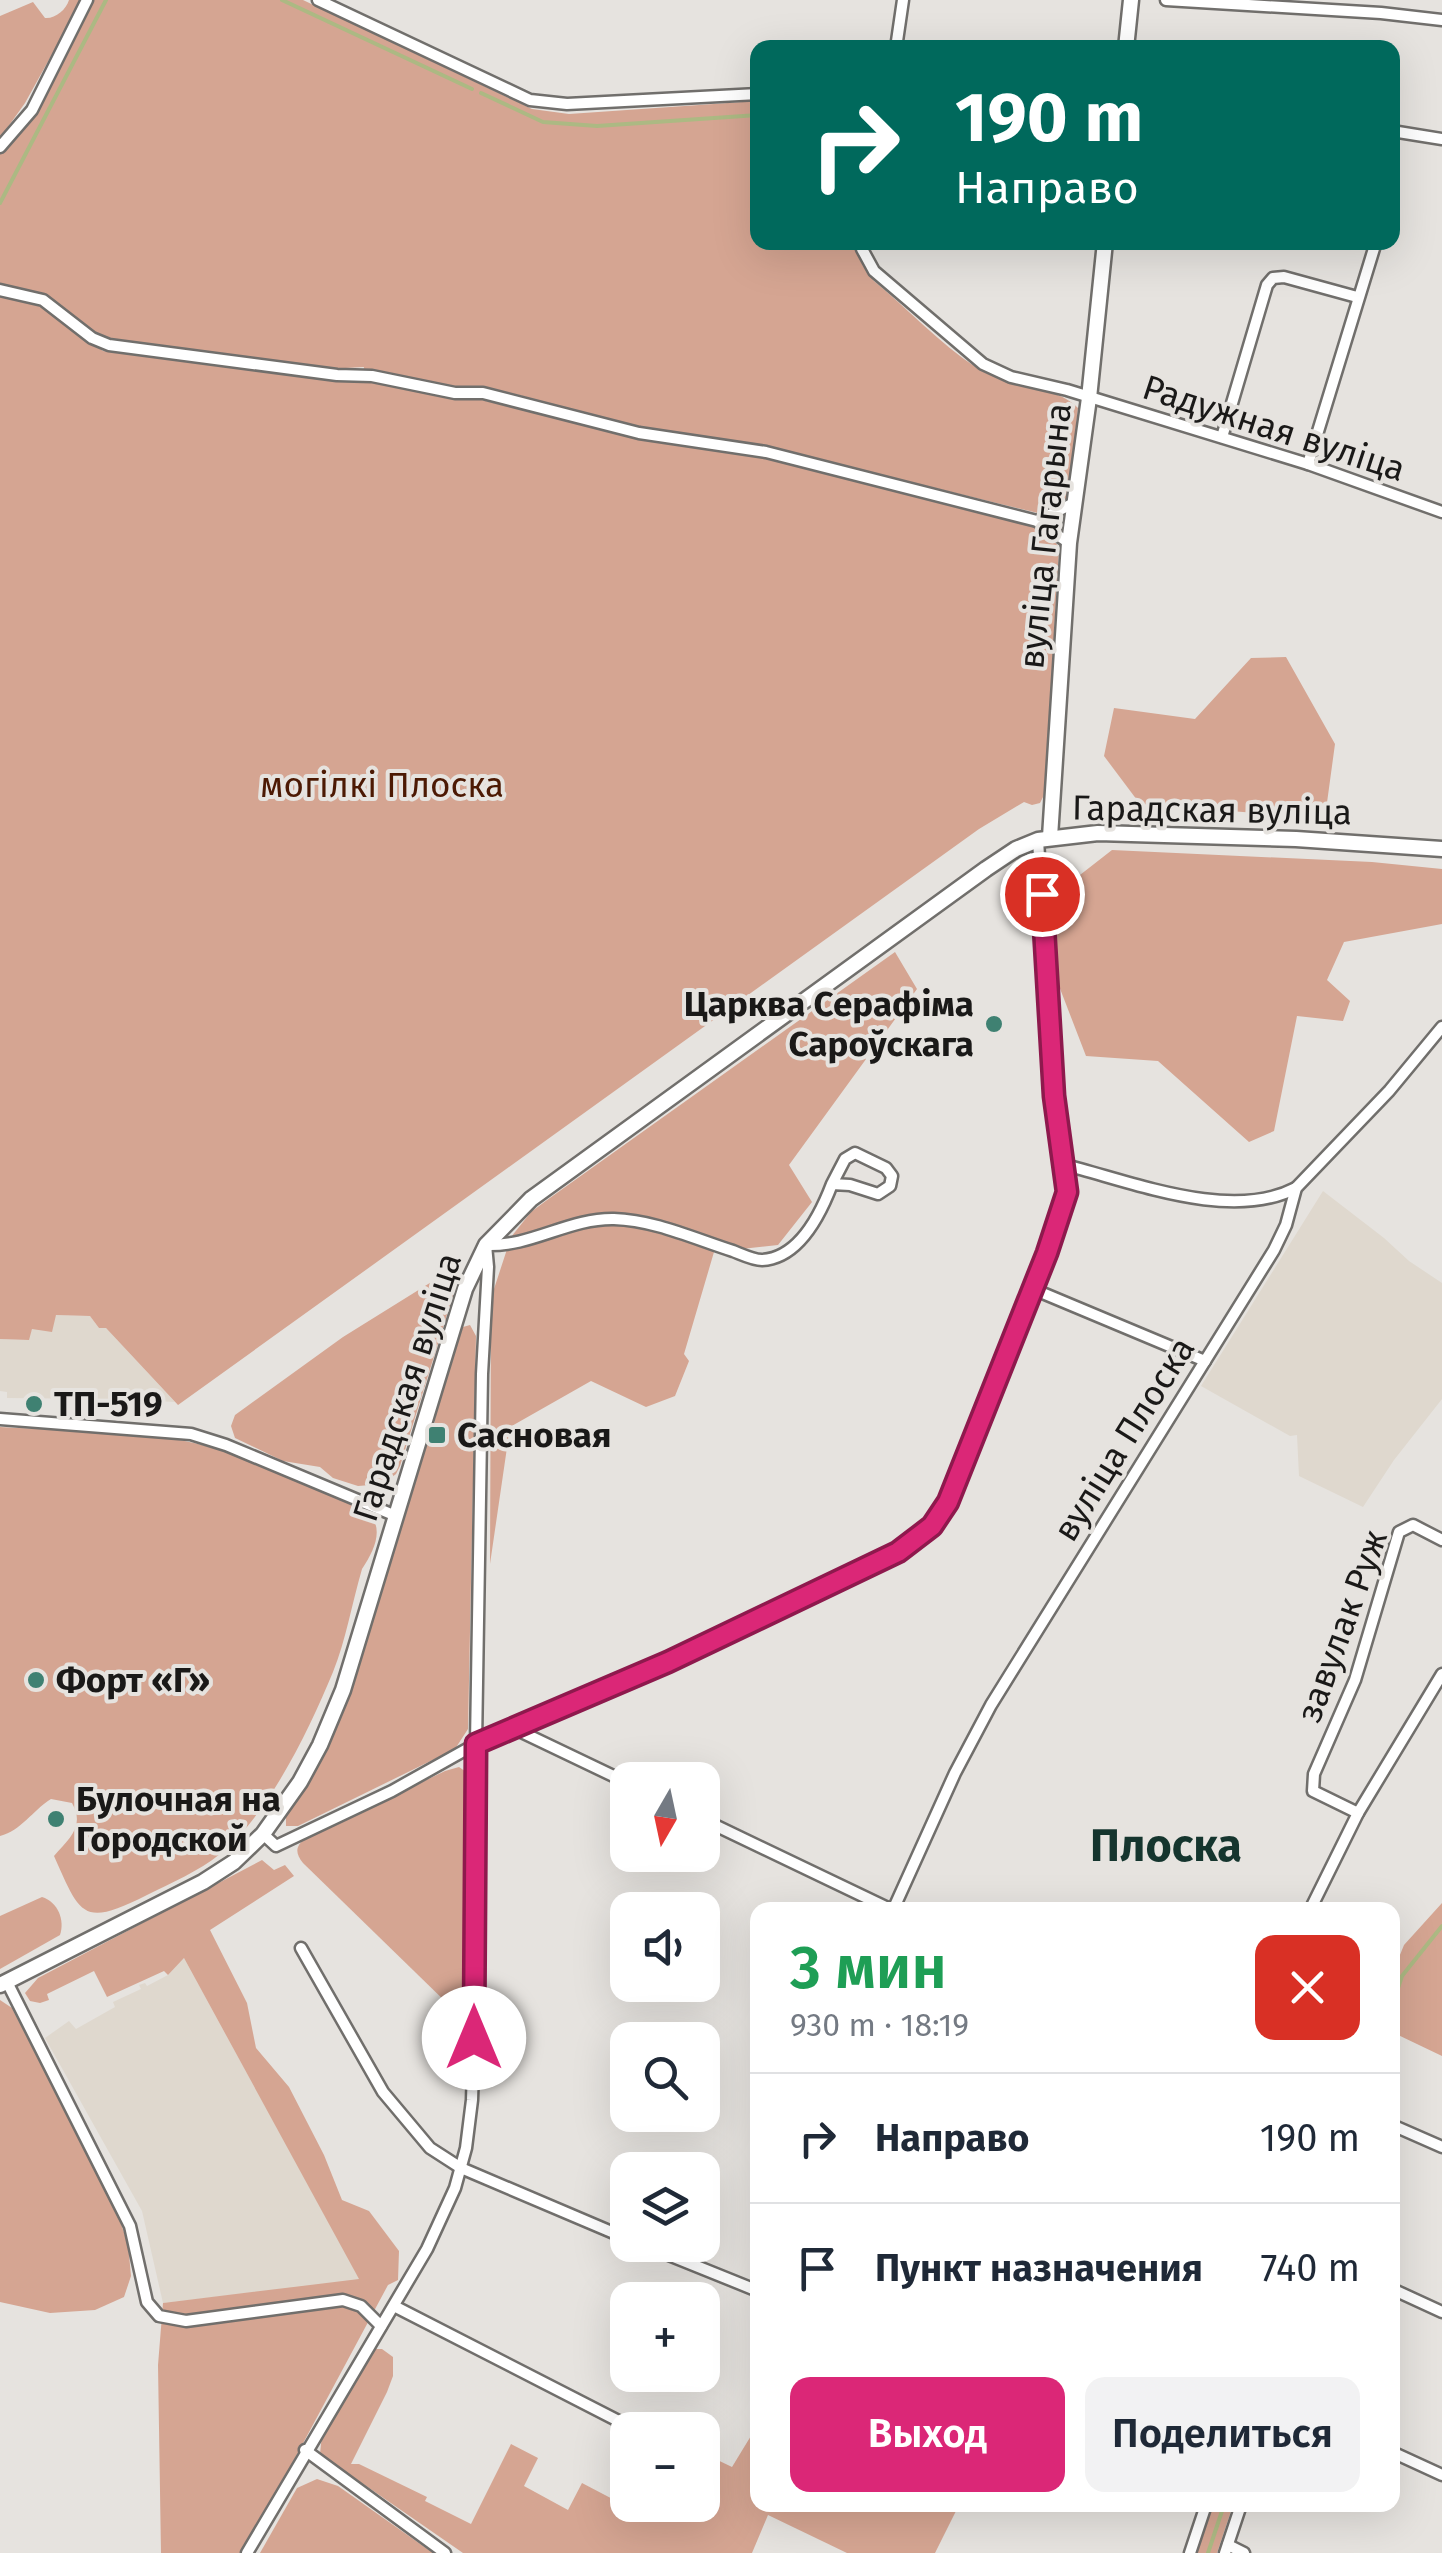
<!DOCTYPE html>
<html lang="ru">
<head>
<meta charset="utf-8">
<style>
	body { margin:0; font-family:"Fira Sans",sans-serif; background:#f2f2f3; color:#1f2937; height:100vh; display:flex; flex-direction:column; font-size:38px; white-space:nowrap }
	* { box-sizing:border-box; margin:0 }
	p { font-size:32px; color:#747a83 }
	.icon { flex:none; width:55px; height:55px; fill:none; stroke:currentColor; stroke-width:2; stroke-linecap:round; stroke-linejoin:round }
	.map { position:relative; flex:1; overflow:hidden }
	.side { position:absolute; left:750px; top:1902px; width:650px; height:610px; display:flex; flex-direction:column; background:#fff; border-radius:20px; box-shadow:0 10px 40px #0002 }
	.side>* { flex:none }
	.top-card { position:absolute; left:750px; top:40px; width:650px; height:210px; border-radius:20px; box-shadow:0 10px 40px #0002; background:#00695c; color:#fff; overflow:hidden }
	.needle { width:65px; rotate:189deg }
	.tools { position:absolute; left:610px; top:1762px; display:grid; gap:20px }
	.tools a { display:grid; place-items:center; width:110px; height:110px; border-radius:20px; background:#fff; box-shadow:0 10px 40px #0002; font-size:50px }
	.pin { position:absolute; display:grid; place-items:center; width:85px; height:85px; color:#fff; margin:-42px; border:5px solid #fff; border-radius:50%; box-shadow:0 2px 10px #0007 }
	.me { position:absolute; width:110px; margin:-55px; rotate:0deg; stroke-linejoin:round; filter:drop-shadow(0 0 8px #0008) }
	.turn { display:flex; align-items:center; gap:35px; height:210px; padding:0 40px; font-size:45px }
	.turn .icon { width:130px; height:130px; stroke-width:2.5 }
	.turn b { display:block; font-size:70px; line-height:85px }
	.round { display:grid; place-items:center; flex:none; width:105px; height:105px; border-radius:20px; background:#f2f2f3 }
	.summary { display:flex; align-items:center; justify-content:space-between; height:170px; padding:0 40px }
	h1 { font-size:60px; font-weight:600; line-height:75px; color:#1e9e55 }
	.cta { display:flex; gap:20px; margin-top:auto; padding:20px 40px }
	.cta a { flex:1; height:115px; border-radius:20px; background:#db2777; color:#fff; font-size:40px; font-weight:600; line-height:115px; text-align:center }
	.cta a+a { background:#f2f2f3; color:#1f2937 }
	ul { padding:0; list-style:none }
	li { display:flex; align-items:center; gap:30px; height:130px; padding:0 40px; border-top:2px solid #e0e1e3 }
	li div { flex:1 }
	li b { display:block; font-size:38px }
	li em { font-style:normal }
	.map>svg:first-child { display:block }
	.built { fill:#dfd8ce }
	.green { fill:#d5a592 }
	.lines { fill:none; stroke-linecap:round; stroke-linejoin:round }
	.stream { stroke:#acb983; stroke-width:4 }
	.street-casing { stroke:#716f6c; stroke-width:15 }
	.secondary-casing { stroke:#716f6c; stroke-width:19 }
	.street { stroke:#fff; stroke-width:10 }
	.secondary { stroke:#fff; stroke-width:14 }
	.route-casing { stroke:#8e194d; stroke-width:25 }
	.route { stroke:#db2777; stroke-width:18 }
	.poi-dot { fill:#3f8172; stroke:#e6e3df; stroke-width:4 }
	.labels { text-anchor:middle; stroke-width:8; stroke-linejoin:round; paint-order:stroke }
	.street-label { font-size:35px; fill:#1a1918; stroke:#e6e3df }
	.park-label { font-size:35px; fill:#4c1903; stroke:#e6e3df }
	.poi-label { font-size:35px; font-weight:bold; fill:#1a1918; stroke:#e6e3df; text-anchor:start }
	.district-label { font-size:45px; font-weight:bold; fill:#15352e; stroke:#e6e3df }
</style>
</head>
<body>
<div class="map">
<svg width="1442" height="2553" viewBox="0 0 1442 2553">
	<rect width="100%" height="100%" fill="#e6e3df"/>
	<g class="built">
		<path d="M1323 1191 1384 1238 1409 1261 1442 1283V1399L1394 1460 1363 1507 1299 1476 1297 1435 1290 1436 1201 1386Z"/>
		<path d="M56 1315 90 1316 99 1328 105 1327 175 1402 137 1400V1393L120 1391 111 1399 7 1398V1392L0 1391V1339L28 1340 32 1329Z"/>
		<path d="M184 1958 360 2280 163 2303 142 2211 45 2038 69 2021 76 2029 115 2007 113 2002 141 1989 139 1985 145 1983 147 1986 168 1975Z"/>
	</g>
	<g class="green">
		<path d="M69 0H82L25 103 0 138V16L33 2 45 18C55 19 66 10 69 0Z"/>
		<path d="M94 0H303L532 109 569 114 757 101 758 242 855 243 863 266 874 281C908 309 940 344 977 368 1006 387 1057 385 1078 408L1068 497 1059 507 1042 514 767 447 637 428 519 395 474 387 470 397 575 423 759 456 1032 524 1052 537 1059 548 1045 793 1040 803 1032 805 1024 802 979 829 178 1405 106 1328H99L90 1316 56 1315 52 1332 32 1329 29 1340 0 1339V294L44 306 103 351 361 381 364 367 328 369 110 342 84 327 51 298 0 283V153L39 107Z"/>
		<path d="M1286 657 1335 744 1326 810 1306 817 1140 804 1104 756 1114 708 1195 719 1251 658Z"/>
		<path d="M1112 850 1372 862 1442 869V924L1344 942 1327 980 1350 1001 1343 1021 1297 1016 1274 1131 1249 1142 1158 1061 1086 1056 1059 986 1053 896Z"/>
		<path d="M895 952 917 989 789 1165 812 1202 778 1245 714 1252 684 1354 689 1361 675 1396 646 1407 591 1381 510 1427 490 1564 491 1309 494 1289 511 1237 531 1212 547 1200Z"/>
		<path d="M445 1278 452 1281 454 1292 400 1466 396 1474 383 1484 358 1486 333 1478 320 1467 283 1461 235 1438 231 1426 235 1415 343 1337 433 1281Z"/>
		<path d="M470 1325 476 1336 468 1729 455 1749 298 1826H286V1813L320 1757 418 1461C436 1435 434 1420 440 1391 444 1372 452 1353 458 1335L463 1327Z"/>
		<path d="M0 1427C64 1431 131 1429 194 1443 251 1456 307 1484 361 1507 387 1523 376 1548 362 1569 352 1603 346 1640 333 1672 309 1730 269 1814 220 1854 199 1871 171 1883 147 1895 83 1927 81 1917 54 1856 70 1838 85 1826 72 1803L51 1799C32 1811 22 1830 0 1836Z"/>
		<path d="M459 1767 469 1774 472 1782 467 2002 465 2009 452 2008 303 1863C295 1853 295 1846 306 1838L445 1771Z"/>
		<path d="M262 1860 274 1870 285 1865 294 1876 210 1930 247 2003 256 2048 289 2087 324 2155 342 2200 369 2211 399 2251 398 2280 388 2285 244 2553H161L158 2365 163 2303 359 2279 184 1958 168 1975 164 1971 107 1997 94 1971 47 1994 49 2000 40 2003 30 2001 25 1993 38 1978Z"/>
		<path d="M42 1897C58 1902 65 1920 60 1935L0 1969V1916Z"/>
		<path d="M1442 1903V2056L1396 2034 1393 2041V1972L1404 1945Z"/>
		<path d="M0 2000 12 2008 118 2215 128 2244 131 2276 124 2297 95 2310 50 2313 0 2302Z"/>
		<path d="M376 2349H382L393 2357V2376L387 2392 351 2464H359L427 2497 425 2501 471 2524 511 2444 538 2458 524 2486 568 2510 582 2483 624 2505 627 2500 628 2505H702L703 2453 732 2467 757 2426 758 2505H959L935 2553H847L768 2515 752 2553H463L320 2454 322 2434 371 2352Z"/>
		<path d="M317 2479 338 2486 433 2553H260L297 2488Z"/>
		<path d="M1212 2505H1233L1217 2553H1197Z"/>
	</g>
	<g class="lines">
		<g class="stream">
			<path d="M282 0 472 89"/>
			<path d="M481 93 543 122 597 126 758 115"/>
			<path d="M0 203 106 0"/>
			<path d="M1392 2006 1402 1976 1442 1926"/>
			<path d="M1208 2553 1224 2505"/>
		</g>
		<defs>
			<g id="street">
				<path d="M318 0 530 100 567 104 758 94"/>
				<path d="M1166 0 1381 13 1442 20"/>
				<path d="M896 48 903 0"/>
				<path d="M1392 131 1442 139"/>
				<path d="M0 147 32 110 87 0"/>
				<path d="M862 242V249L874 271 983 364 1011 377 1067 390 1308 464 1442 512"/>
				<path d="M0 290 43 300 92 338 109 345 337 375 372 376 455 393H483L639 433 766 452 1037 521 1069 543"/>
				<path d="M1222 437 1267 285 1273 278 1284 277 1357 297"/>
				<path d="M1308 464 1376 242"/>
				<path d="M1037 521 1074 503"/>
				<path d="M1065 1165C1133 1182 1231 1222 1296 1188"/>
				<path d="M1033 1289 1205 1361"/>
				<path d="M0 1419 191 1434 226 1445 396 1516"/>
				<path d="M513 1728 628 1783"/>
				<path d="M1358 1813 1313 1791 1314 1774 1355 1680 1399 1532 1413 1525 1442 1540"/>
				<path d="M702 1819 892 1910"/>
				<path d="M263 1834 276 1846 392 1791 476 1744 669 1662 897 1552C924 1536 942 1517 954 1489L1065 1204V1165L1054 1096 1038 840"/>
				<path d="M893 1910 955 1773 991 1705 1274 1250 1286 1225 1296 1188 1389 1091 1442 1027"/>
				<path d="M1310 1910 1358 1813 1442 1674"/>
				<path d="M301 1948 383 2092 430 2148 461 2168 628 2239"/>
				<path d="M7 1982 130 2226 147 2302 159 2316 186 2321 343 2300 361 2306 381 2326"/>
				<path d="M1392 2125 1442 2147"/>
				<path d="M644 2245 758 2291"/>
				<path d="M1392 2289 1442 2312"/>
				<path d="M394 2306 636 2430"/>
				<path d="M305 2450 445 2553"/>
				<path d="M1392 2452 1442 2475"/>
				<path d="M1228 2545 1244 2553"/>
				<path d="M247 2553 427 2249 455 2188 466 2148 472 2100 474 2037 476 1744 482 1374 488 1267 486 1245C531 1247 569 1218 614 1219 654 1220 695 1239 733 1251 741 1254 753 1260 762 1260 800 1258 821 1213 832 1184L850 1185 878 1194 890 1186 892 1176 886 1168 855 1153 845 1159 832 1184"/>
				<path d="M1190 2553 1206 2505"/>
				<path d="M1225 2553 1241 2505"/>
			</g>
			<g id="secondary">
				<path d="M1126 48 1131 0"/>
				<path d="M1050 837 1069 543 1089 398 1105 242"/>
				<path d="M0 1985 203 1882 234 1862 263 1834 300 1782 320 1745 343 1690 465 1289 486 1245 531 1199 986 869 1016 849 1038 840 1098 833 1296 839 1442 849"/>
			</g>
		</defs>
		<use href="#street" class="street-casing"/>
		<use href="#secondary" class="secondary-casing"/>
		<use href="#street" class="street"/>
		<use href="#secondary" class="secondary"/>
	</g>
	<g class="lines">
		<defs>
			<path id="route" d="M474 2038 476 1744 668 1662 898 1552 932 1526 948 1502 1047 1253 1067 1192 1054 1096 1042 894"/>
		</defs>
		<use href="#route" class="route-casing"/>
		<use href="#route" class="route"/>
	</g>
	<g class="poi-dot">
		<circle cx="994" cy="1024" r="10"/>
		<circle cx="34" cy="1404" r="10"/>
		<rect x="427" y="1425" width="20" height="20" rx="5"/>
		<circle cx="36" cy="1680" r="10"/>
		<circle cx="56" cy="1819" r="10"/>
	</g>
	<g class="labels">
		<g class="street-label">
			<text transform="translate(1274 428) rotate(18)" y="12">Радужная вуліца</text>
			<text transform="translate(1045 536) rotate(-84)" y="12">вуліца Гагарына</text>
			<text transform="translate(1212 810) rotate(1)" y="12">Гарадская вуліца</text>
			<text transform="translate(407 1387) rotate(-72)" y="12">Гарадская вуліца</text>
			<text transform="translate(1124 1439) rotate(-58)" y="12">вуліца Плоска</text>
			<text transform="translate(1342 1626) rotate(-70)" y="12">завулак Руж</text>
		</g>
		<g class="park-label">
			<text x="382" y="797">могілкі Плоска</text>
		</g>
		<g class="poi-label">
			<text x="974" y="1016" text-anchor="end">Царква Серафіма<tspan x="974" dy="40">Сароўскага</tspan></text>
			<text x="54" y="1416">ТП-519</text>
			<text x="457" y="1447">Сасновая</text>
			<text x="56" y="1692">Форт «Г»</text>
			<text x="76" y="1811">Булочная на<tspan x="76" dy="40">Городской</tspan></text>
		</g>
		<g class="district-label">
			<text x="1166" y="1861">Плоска</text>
		</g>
	</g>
</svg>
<div class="tools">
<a><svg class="needle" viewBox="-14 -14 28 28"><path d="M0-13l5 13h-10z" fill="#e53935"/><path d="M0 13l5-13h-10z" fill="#747a83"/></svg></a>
<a><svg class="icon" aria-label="sound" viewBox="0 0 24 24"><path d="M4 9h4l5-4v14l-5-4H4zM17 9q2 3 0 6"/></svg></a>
<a><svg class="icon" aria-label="search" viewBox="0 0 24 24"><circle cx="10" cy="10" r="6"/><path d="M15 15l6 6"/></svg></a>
<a><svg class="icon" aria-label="layers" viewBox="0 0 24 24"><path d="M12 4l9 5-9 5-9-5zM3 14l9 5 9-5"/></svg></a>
<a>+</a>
<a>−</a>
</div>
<div class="pin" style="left:1042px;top:894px;background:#d93025"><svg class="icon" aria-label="arrive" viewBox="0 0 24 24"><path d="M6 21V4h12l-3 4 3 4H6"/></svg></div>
<svg class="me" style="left:474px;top:2038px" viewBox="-20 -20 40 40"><circle r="19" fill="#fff"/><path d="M0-13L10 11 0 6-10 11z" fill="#db2777"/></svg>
<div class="top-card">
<div class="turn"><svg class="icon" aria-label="right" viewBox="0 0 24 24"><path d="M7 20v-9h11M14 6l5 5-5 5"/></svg><div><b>190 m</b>Направо</div></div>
</div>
<section class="side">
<div class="summary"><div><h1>3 мин</h1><p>930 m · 18:19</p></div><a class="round" style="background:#d93025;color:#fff"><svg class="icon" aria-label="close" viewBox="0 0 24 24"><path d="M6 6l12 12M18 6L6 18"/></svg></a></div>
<ul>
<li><svg class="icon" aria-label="right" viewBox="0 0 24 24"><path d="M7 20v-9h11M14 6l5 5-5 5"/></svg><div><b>Направо</b></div><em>190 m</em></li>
<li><svg class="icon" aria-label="arrive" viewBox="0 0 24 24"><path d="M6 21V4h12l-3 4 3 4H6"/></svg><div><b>Пункт назначения</b></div><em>740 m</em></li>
</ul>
<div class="cta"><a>Выход</a><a>Поделиться</a></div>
</section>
</div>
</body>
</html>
